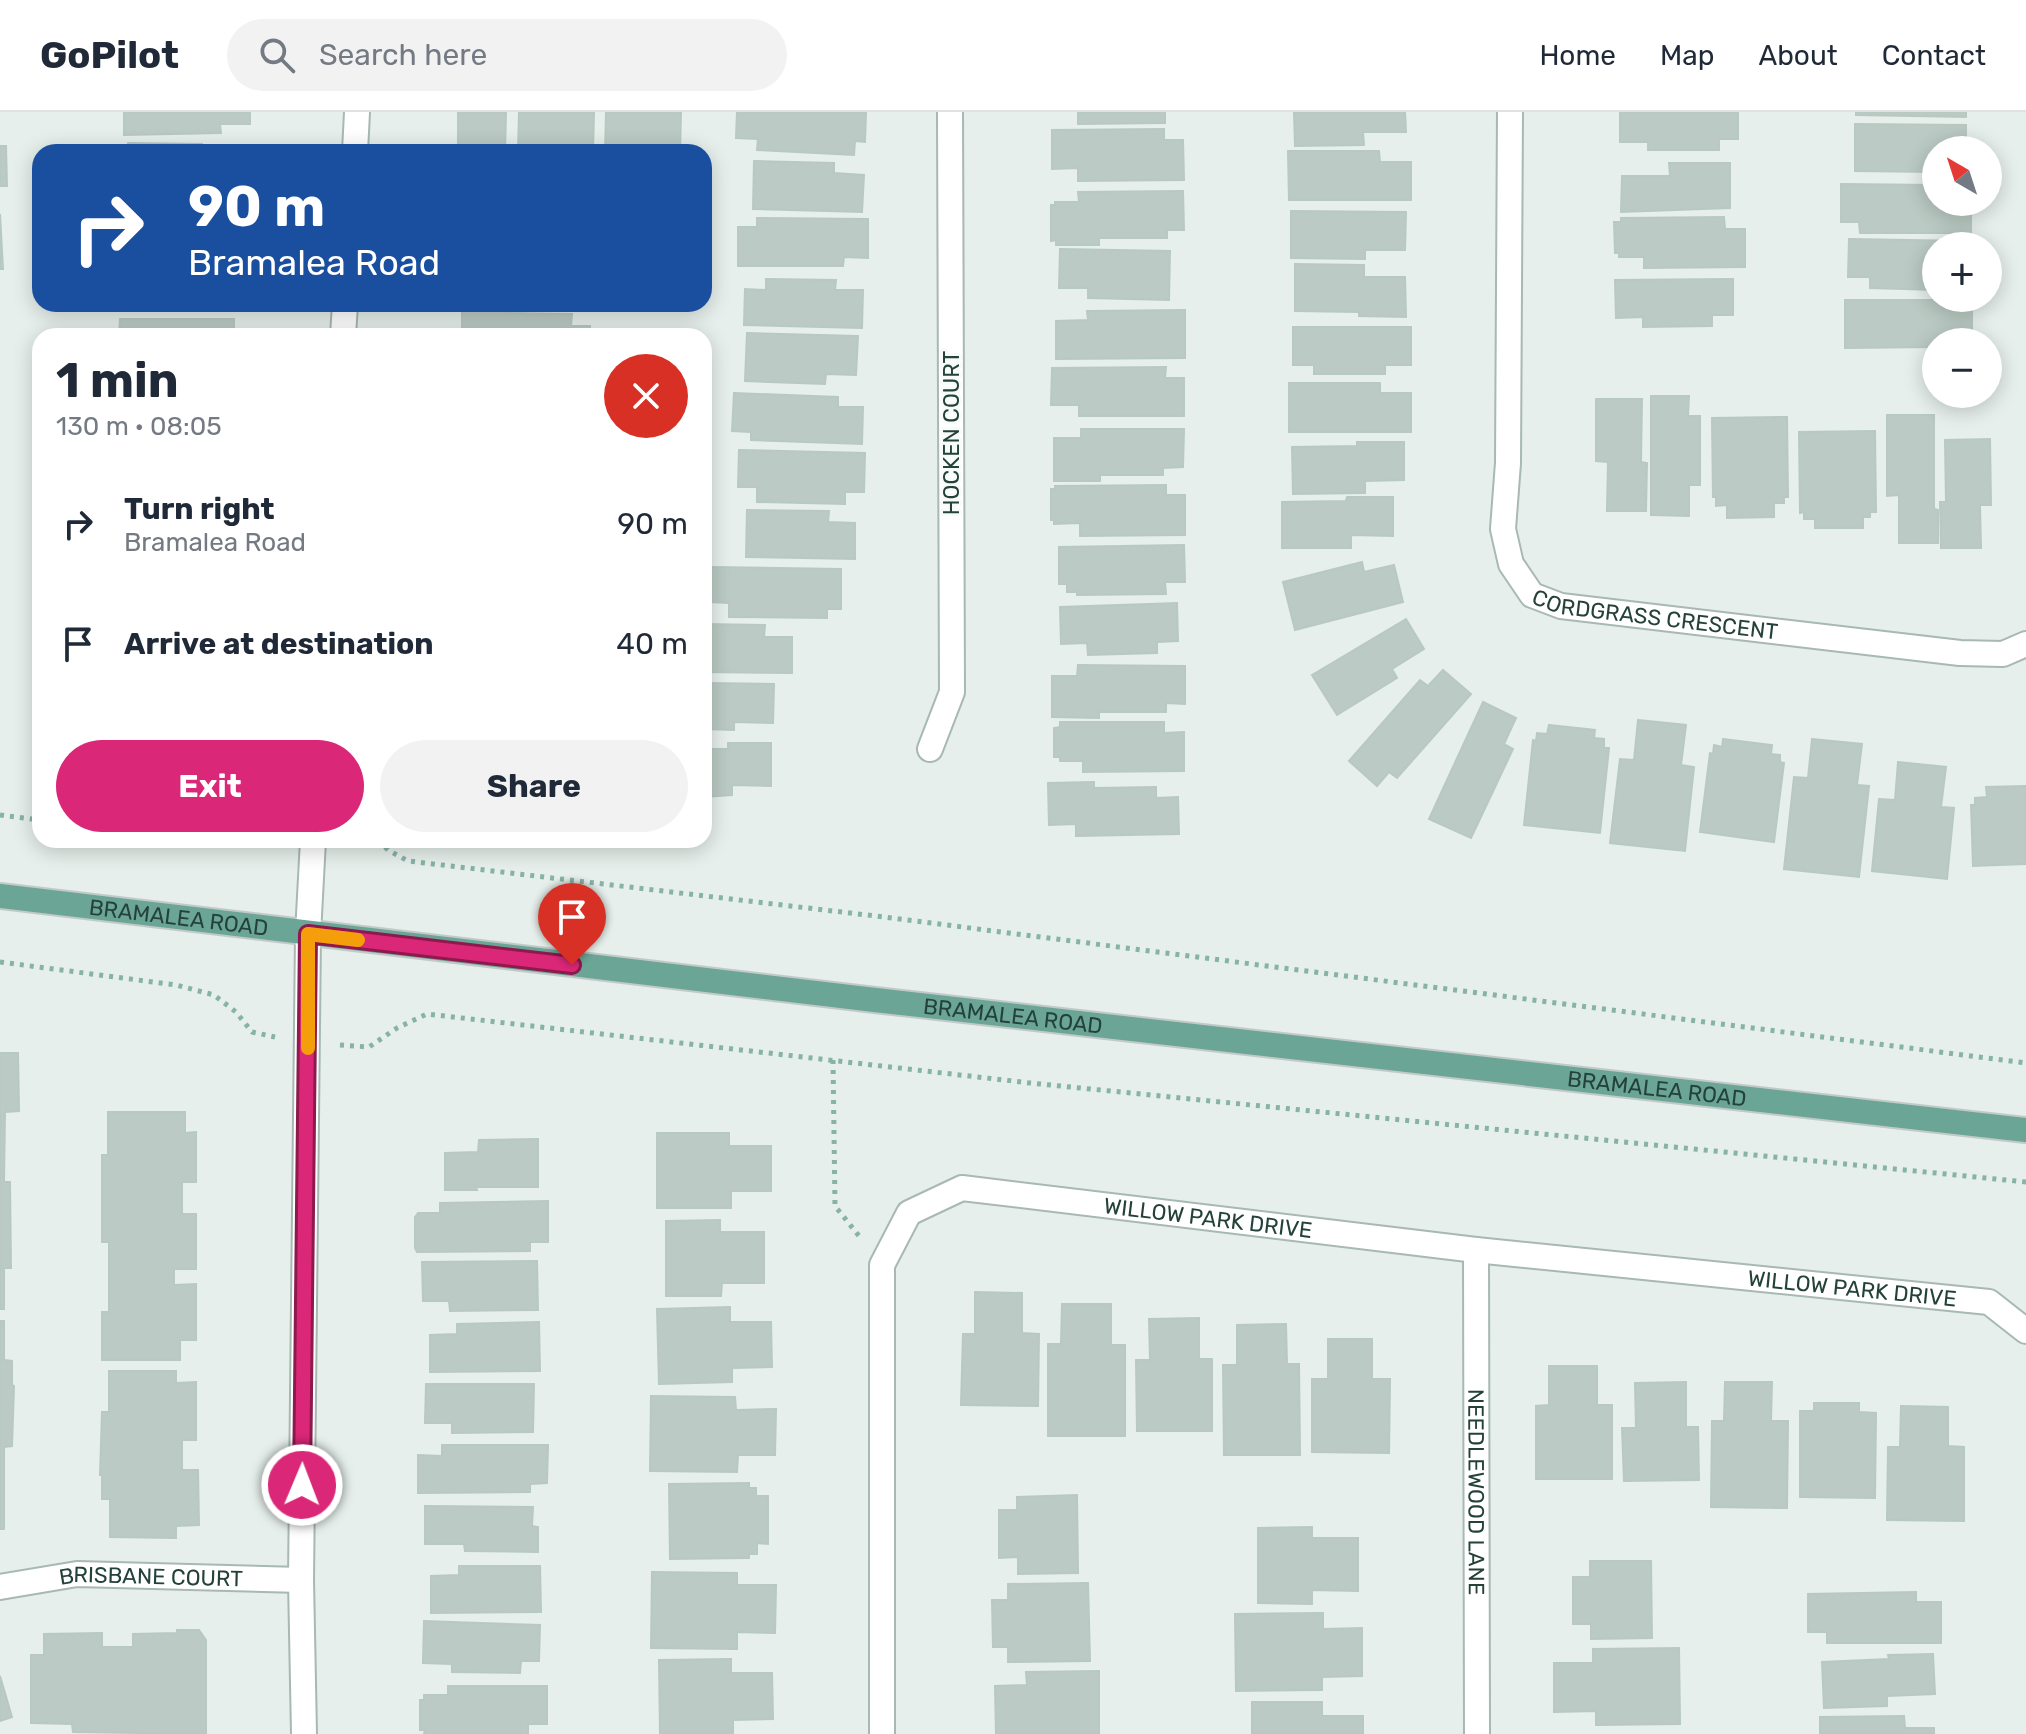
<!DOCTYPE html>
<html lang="en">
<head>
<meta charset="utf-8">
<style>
	body { margin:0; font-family:Rubik,sans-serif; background:#f2f2f3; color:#1f2937; height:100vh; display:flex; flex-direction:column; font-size:30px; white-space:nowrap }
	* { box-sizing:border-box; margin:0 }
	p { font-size:26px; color:#747a83 }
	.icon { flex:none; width:44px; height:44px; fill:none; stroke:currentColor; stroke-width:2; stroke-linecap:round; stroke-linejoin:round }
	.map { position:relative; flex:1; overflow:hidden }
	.sheet { position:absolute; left:32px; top:216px; width:680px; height:520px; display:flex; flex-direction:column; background:#fff; border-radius:24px; box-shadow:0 4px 20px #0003 }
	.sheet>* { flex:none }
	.banner { position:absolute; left:32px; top:32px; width:680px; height:168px; border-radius:24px; box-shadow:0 4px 20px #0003; background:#1a4fa0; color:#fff; overflow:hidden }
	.needle { width:52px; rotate:321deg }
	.buttons { position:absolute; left:1922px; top:24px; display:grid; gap:16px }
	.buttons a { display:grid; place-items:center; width:80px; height:80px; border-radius:50%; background:#fff; box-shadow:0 4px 20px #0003; font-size:40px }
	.pin { position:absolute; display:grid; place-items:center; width:68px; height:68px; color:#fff; margin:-82px -34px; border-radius:50% 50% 50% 0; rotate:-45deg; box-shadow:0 0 8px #0007 }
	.pin .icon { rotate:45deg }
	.me { position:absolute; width:88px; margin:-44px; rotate:1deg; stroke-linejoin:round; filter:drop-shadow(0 0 6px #0008) }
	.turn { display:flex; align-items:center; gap:28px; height:168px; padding:0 24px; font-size:36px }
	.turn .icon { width:104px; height:104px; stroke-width:2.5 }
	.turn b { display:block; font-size:56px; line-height:68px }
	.round { display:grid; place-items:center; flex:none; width:84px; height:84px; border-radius:42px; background:#f2f2f3 }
	.overview { display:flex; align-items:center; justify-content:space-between; height:136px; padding:0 24px }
	h1 { font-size:48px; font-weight:700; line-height:60px }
	.primary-button { display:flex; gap:16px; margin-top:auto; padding:16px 24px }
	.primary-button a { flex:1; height:92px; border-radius:48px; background:#db2777; color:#fff; font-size:32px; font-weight:700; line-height:92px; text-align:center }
	.primary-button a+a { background:#f2f2f3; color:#1f2937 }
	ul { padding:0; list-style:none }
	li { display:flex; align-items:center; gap:24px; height:120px; padding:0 24px }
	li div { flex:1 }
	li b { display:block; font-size:30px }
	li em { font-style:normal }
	header { display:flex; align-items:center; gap:48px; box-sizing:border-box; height:112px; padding:0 40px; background:#fff; border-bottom:2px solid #e0e1e3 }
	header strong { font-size:38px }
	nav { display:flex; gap:44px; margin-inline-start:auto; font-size:28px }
	.search { width:560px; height:72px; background:#f2f2f3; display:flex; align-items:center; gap:20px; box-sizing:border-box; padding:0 28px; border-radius:44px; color:#747a83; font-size:30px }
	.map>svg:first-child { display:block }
	.building { fill:#bbcac4; stroke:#b8c9c2; stroke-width:2 }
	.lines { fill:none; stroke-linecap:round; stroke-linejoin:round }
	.minor-casing { stroke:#a8b8b2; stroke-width:28 }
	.major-casing { stroke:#c2cac8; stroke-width:28 }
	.path { stroke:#86b3a5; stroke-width:5; stroke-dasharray:4 6; stroke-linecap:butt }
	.minor { stroke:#fff; stroke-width:24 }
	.major { stroke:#6aa596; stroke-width:24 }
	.route-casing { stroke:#8e194d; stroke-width:20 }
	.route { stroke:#db2777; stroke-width:14 }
	.slow { stroke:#f59e0b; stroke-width:14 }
	.labels { text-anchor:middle; stroke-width:6; stroke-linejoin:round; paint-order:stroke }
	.street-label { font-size:22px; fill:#24423a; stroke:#f7fbf9 }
</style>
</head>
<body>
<header>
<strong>GoPilot</strong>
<div class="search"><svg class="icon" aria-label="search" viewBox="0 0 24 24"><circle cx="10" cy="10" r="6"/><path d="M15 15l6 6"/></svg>Search here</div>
<nav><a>Home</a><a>Map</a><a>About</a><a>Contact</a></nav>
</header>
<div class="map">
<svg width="2026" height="1622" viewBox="0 0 2026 1622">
	<rect width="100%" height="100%" fill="#e6efeb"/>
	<g class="building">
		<path d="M124 0H250V12H220L221 21 124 23Z"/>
		<path d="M472 0H506L505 40 458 38V1Z"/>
		<path d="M519 0H594L593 40H518Z"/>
		<path d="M606 0H681L680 40H605Z"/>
		<path d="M737 0H866L865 30 855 29 854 43 757 38 758 27 736 26Z"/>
		<path d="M1078 0H1165V11L1078 12Z"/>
		<path d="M1294 0H1405L1406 20H1363L1364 33 1295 34Z"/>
		<path d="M1620 0H1738V27H1719V38H1648V30H1620Z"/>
		<path d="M1856 0H1966V5L1856 3Z"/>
		<path d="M1855 12 1966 13V38H1936V60L1855 59Z"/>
		<path d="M1164 17V28H1183L1184 68 1078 69V56L1052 57V18Z"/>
		<path d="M128 31 202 32V40H128Z"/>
		<path d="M0 34H6L7 74H0Z"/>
		<path d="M1288 39H1379L1380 50H1411V88H1289Z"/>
		<path d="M754 49 834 51V61L864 63 862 100 753 97Z"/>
		<path d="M1669 51H1730V96L1621 100 1622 64H1670Z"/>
		<path d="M1841 72 1936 73V90H1971V121H1860L1859 110H1841Z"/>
		<path d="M1183 79 1184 118H1167V126H1099V133H1056V128L1051 129V93H1055V90H1079L1078 80Z"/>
		<path d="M1291 99 1406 100 1405 138H1365V147L1291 146Z"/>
		<path d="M0 102 3 157H0Z"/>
		<path d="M1724 105 1725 117H1745V155L1644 156V145H1619V141H1615L1614 110H1621V106Z"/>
		<path d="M757 106 868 107V146L844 145 843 154H738V115H757Z"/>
		<path d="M1849 127 1967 129 1966 134H1936V178L1870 176V165H1848Z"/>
		<path d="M1060 137 1170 139 1169 188 1088 186V176H1059Z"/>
		<path d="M1295 152 1364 153V165H1405L1406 205 1359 204V200L1295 199Z"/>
		<path d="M766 167 836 168 835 178H863L862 216 744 213 745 177 766 178Z"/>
		<path d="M1733 167V203H1712V214L1643 215V205L1616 206 1615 168Z"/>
		<path d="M1845 188H1972V227L1941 226V230H1936V235L1845 236Z"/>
		<rect x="114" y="192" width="124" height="3"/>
		<path d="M462 196H507L506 201 572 202 571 214H590V224H462Z"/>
		<path d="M1185 198V246L1056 247V209L1088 208 1087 199Z"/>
		<path d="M120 207H234V224H119Z"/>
		<path d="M1293 215H1411V253H1385V262H1314V253H1293Z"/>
		<path d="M747 221 858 224 856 263 826 262 825 272 745 269Z"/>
		<path d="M1166 255 1165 266H1184V304H1079V293H1051L1052 256Z"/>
		<path d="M1289 271H1380V281H1411V320H1289Z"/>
		<path d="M734 281 838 285V295H863L862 332 751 328V320L732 319Z"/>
		<path d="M1651 284H1689L1688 304H1700V373H1689V404L1651 403Z"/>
		<path d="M1596 287H1642L1641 350 1647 351 1646 399H1607L1608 350 1596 349Z"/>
		<path d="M1887 303H1934V397L1938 398V431H1899V383L1887 384Z"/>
		<path d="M1787 305 1788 385H1784V391H1774V405L1727 406V393L1716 394V385H1713L1712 306Z"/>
		<path d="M1081 317H1184L1183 355 1163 356V363H1100V369H1054V326H1081Z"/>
		<path d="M1875 319 1876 400H1870V405H1863V416H1815V407H1804V400L1800 401 1799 320Z"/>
		<path d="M1990 327 1991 393H1980L1981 436H1941L1940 390H1946L1945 328Z"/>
		<path d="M1357 330H1404V368L1365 369V381L1293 382 1292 335 1357 334Z"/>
		<path d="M739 338 865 341 864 380H845V392L757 390V375H738Z"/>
		<path d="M1166 373V383H1185V423L1080 424V411L1054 412V408H1051V377H1055V374Z"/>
		<path d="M1347 385H1393V424L1351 423V436H1282V390L1346 389Z"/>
		<path d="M747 398 829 399 828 410 855 411V447L746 445Z"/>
		<path d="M1184 433 1185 470H1165L1166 482 1077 483V480H1067V472H1059V435Z"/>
		<path d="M1362 450 1364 460 1394 453 1403 490 1295 518 1283 470Z"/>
		<path d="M710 455 841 457V497H827V506L729 505V491L709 490Z"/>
		<path d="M1177 491 1178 529 1157 530V541L1088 543 1087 531 1061 532 1060 495Z"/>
		<path d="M1406 507 1424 537 1392 557 1397 566 1337 603 1312 563Z"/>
		<path d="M704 512 765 513 764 525H792V561L704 560Z"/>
		<path d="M1078 553 1185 554V592L1166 591V600H1099V606L1052 605V564H1077Z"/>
		<path d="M1443 558 1471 582 1397 666 1389 660 1377 674 1349 649 1420 568 1428 574Z"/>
		<path d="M704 571 774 572 773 611 734 610V618L704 617Z"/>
		<path d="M1483 590 1516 606 1504 632 1513 637 1471 726 1429 707Z"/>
		<path d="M1638 608 1686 613 1681 653 1694 655 1685 739 1610 731 1620 647 1634 648Z"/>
		<path d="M1060 610H1164V621L1184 620V659L1083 660V649H1060V645H1054V616L1060 615Z"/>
		<path d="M1549 613 1595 618 1594 626 1604 627V636H1609L1600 721 1524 713 1533 628 1536 629 1537 621 1547 622Z"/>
		<path d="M1723 627 1772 633 1771 642 1780 643V650L1784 651 1774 730 1700 720 1710 641 1713 642 1714 633 1722 635Z"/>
		<path d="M1812 627 1862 632 1857 673 1869 674 1859 765 1784 757 1794 665 1808 666Z"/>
		<path d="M728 631H771V674L732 673V683L704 685V637H728Z"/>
		<path d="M1898 650 1946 655 1941 695 1954 696 1947 767 1872 759 1879 687 1895 688Z"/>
		<path d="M1094 670V676L1156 675V686L1178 685 1179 722 1076 724V712L1049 713 1048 671Z"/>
		<path d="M2026 674V752L1973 754 1971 693H1975V686L1987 685 1986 675Z"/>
		<path d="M0 941H18L19 999 5 1000 4 1070H10L11 1156H4V1197H0Z"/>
		<path d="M108 1000H185V1021L196 1020V1070H182V1102H196V1157H174V1173L196 1172V1228H180V1248H102V1200H109V1130H102V1043H108Z"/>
		<path d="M657 1021H729V1034H771V1079H731V1096H657Z"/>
		<path d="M538 1027V1075H476L477 1078H445V1041L478 1040 479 1028Z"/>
		<path d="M548 1089V1130H530V1139L417 1140 415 1136V1105L418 1101H440V1091Z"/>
		<path d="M720 1108V1120H764V1171H722L721 1184H666V1109Z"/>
		<path d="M537 1149 538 1198 450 1199 449 1189H423L422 1150Z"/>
		<path d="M975 1180 1022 1181V1221L1039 1222 1038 1294 961 1293 963 1222H975Z"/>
		<path d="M1062 1192H1111V1233H1125V1324H1048V1232H1061Z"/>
		<path d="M730 1195V1210H771L772 1255 732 1256V1270L659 1272 657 1197Z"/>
		<path d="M1199 1206V1247H1212V1319H1137L1136 1248H1150L1149 1207Z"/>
		<path d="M0 1209H4V1248L12 1249V1273L14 1274 12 1334 4 1335V1417H0Z"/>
		<path d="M539 1210 540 1259 430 1260V1223L457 1222V1212Z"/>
		<path d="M1286 1212 1287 1252H1299L1300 1343H1224L1223 1253H1237V1213Z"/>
		<path d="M1328 1227H1372V1267H1390L1389 1341 1312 1340V1267H1328Z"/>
		<path d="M1549 1254H1597V1293H1612V1367H1536V1294L1549 1293Z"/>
		<path d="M109 1259H176V1271L196 1270V1328H182V1358H198L199 1413 176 1414V1426L110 1425V1387H102V1363H100L102 1300H109Z"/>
		<path d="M1686 1270V1315H1698L1699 1368 1624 1369 1622 1316H1636L1635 1271Z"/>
		<path d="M1725 1270H1772L1771 1309H1788L1787 1396 1711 1395 1712 1309H1724Z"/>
		<path d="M426 1272H534L533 1320 452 1321V1311H425Z"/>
		<path d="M651 1284 735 1285 736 1298 776 1297 775 1343H738L737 1360 650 1359Z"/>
		<path d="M1814 1291H1859V1300L1876 1301 1875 1386 1800 1385V1299H1814Z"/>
		<path d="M1901 1294 1948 1295V1334L1964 1335V1409L1887 1408 1888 1335H1900Z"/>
		<path d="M442 1333H548L547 1371 530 1372V1380L418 1381V1343L442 1344Z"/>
		<path d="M749 1371V1376H756V1384H768V1432L757 1431V1442H749V1446L670 1447 669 1372Z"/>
		<path d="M1077 1383 1078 1461 1018 1462V1445L999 1446V1398H1017V1385Z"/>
		<path d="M425 1394 533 1395 532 1414 538 1415V1440L465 1439 464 1432H425Z"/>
		<path d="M1312 1415V1426H1358V1479L1312 1478V1492L1258 1491V1416Z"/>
		<path d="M1590 1449H1651L1652 1526 1591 1527V1512H1573V1465H1590Z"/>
		<path d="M459 1454H540L541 1500 431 1501V1464L459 1463Z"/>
		<path d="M652 1460 737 1461V1473H776L775 1521 737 1520V1537L651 1536Z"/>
		<path d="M1088 1471 1090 1549 1008 1550V1535H993L992 1488H1008V1472Z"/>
		<path d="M1916 1480V1490H1941V1531H1827V1520H1808V1482Z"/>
		<path d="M1323 1501V1517L1362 1516V1564L1322 1565V1578L1236 1579 1235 1502Z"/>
		<path d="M424 1509 540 1513 539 1549H521L520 1561 452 1560V1552L423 1551Z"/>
		<path d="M177 1518H199L206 1528V1622L73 1620 72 1612 31 1611V1543H44V1522L102 1521V1535H133V1522L177 1521Z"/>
		<path d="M1679 1536 1680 1612 1596 1613V1599L1554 1600V1551H1593V1537Z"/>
		<path d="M1933 1542 1935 1582 1887 1584V1594L1824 1596 1822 1550 1889 1547 1888 1543Z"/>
		<path d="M731 1547V1561H772L773 1607 733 1608V1622H660L659 1548Z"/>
		<path d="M1099 1559V1622H996L995 1574 1027 1573 1026 1560Z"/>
		<path d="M0 1564 12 1605 0 1609Z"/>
		<path d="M448 1574H547V1612H528V1622H424L425 1618H420V1588H424V1583H448Z"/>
		<path d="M1252 1590H1322V1604H1363V1622H1252Z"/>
		<path d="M1904 1604 1905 1616H1934V1622H1820V1605Z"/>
	</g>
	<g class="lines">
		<defs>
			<g id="minor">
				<path id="s1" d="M1510 0 1508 351 1503 417 1511 452 1532 483 1561 494 1960 541 2003 542 2026 532"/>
				<path d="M355 40 357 0"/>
				<path d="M343 224 345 192"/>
				<path d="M930 637 952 580 950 0"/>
				<path id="s2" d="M1476 1138 1477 1622"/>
				<path id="s3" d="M0 1475 77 1462 301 1468"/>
				<path d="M304 1622 301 1468 308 822 313 728"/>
				<path id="s4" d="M882 1622V1153L909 1101 962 1076 1476 1138 1989 1190 2026 1219"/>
			</g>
			<g id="major">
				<path id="s5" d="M0 784 875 888 2026 1018"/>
			</g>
		</defs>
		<use href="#minor" class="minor-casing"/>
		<use href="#major" class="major-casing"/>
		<g class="path">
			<path d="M0 703 40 708"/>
			<path d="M378 728 388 738 408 749 884 805 2026 951"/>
			<path d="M0 850 176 873 214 883 236 900 252 920 275 925"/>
			<path d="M340 933 369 935 397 916 427 902 1030 971 2026 1070"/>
			<path d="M833 948 835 1094 859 1124"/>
		</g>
		<use href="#minor" class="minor"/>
		<use href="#major" class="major"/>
	</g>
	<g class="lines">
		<defs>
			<path id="route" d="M302 1373 308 822 572 853"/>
		</defs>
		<use href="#route" class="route-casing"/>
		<use href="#route" class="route"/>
		<path class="slow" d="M308 936V822L358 828"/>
	</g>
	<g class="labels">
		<g class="street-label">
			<text transform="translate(951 321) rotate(-90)" y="8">HOCKEN COURT</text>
			<text dy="8" stroke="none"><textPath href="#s1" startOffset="616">CORDGRASS CRESCENT</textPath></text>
			<text dy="8" stroke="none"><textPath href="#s5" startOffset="180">BRAMALEA ROAD</textPath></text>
			<text dy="8" stroke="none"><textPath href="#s5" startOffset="1020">BRAMALEA ROAD</textPath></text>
			<text dy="8" stroke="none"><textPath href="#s5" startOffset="1668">BRAMALEA ROAD</textPath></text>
			<text dy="8" stroke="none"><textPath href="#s4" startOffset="834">WILLOW PARK DRIVE</textPath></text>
			<text dy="8" stroke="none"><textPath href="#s4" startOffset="1482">WILLOW PARK DRIVE</textPath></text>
			<text dy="8" stroke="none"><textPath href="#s2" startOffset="242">NEEDLEWOOD LANE</textPath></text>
			<text dy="8" stroke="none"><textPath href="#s3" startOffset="152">BRISBANE COURT</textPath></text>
		</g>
	</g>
</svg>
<div class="buttons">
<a><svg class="needle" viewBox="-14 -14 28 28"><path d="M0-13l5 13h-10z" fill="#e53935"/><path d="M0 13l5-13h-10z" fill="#747a83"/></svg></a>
<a>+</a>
<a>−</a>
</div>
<div class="pin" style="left:572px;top:853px;background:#d93025"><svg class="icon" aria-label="arrive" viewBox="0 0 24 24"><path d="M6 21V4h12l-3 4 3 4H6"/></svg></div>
<svg class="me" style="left:302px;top:1373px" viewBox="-20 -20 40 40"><circle r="17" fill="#db2777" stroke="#fff" stroke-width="3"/><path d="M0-11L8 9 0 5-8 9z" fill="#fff"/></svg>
<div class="banner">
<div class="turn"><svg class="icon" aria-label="right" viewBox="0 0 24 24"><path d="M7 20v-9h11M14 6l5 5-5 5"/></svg><div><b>90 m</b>Bramalea Road</div></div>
</div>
<section class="sheet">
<div class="overview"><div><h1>1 min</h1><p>130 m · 08:05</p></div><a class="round" style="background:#d93025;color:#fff"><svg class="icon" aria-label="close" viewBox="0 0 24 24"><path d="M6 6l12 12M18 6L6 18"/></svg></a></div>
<ul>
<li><svg class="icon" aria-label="right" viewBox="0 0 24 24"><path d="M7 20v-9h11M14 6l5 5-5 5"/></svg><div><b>Turn right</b><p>Bramalea Road</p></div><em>90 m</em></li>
<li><svg class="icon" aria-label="arrive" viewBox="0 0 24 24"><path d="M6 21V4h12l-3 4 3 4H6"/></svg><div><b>Arrive at destination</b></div><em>40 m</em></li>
</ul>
<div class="primary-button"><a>Exit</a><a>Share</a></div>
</section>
</div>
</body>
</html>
